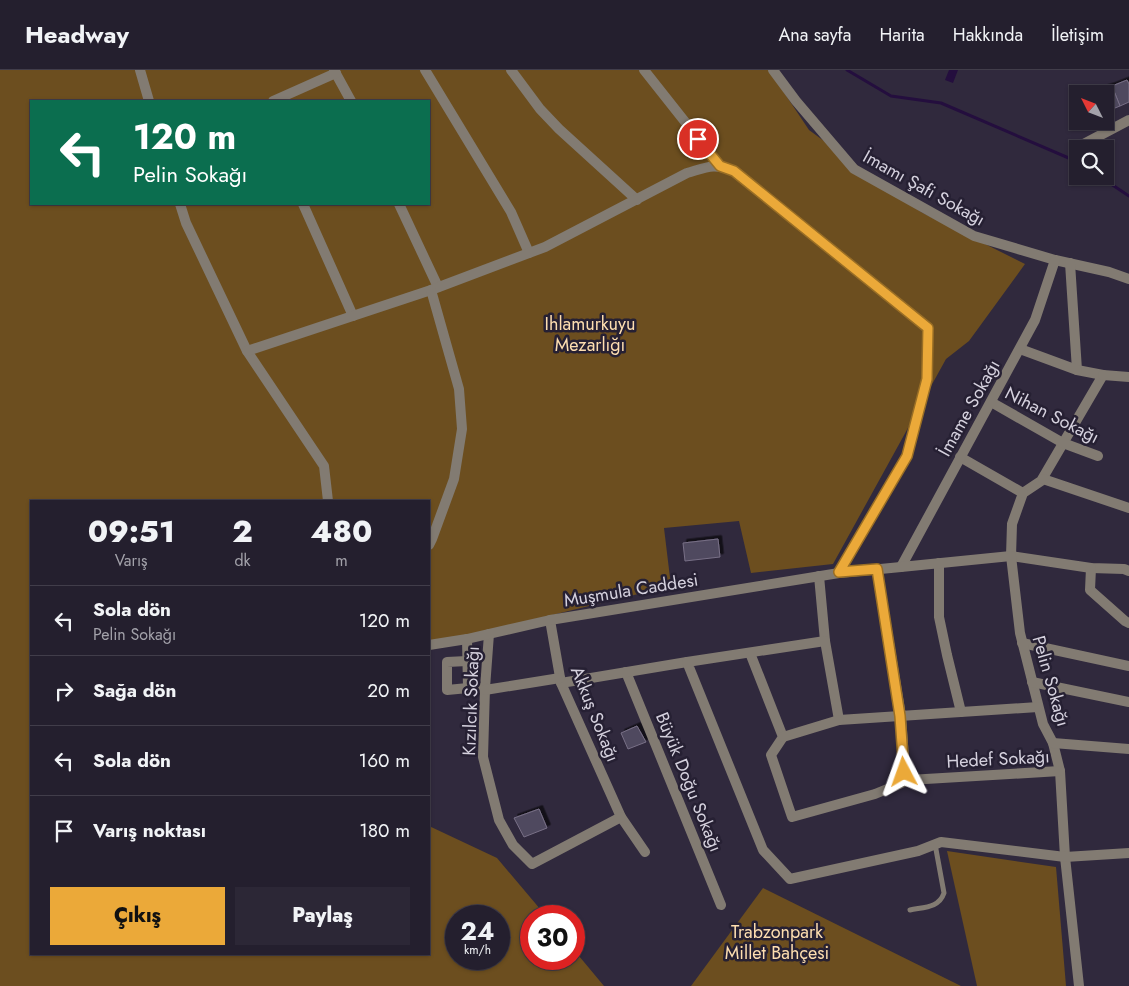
<!DOCTYPE html>
<html lang="tr">
<head>
<meta charset="utf-8">
<style>
	body { margin:0; font-family:Jost,sans-serif; background:#2c2736; color:#f1f3f6; height:100vh; display:flex; flex-direction:column; font-size:19px; white-space:nowrap }
	* { box-sizing:border-box; margin:0 }
	p { font-size:16px; color:#a3a2aa }
	.icon { flex:none; width:28px; height:28px; fill:none; stroke:currentColor; stroke-width:2; stroke-linecap:round; stroke-linejoin:round }
	.map { position:relative; flex:1; overflow:hidden }
	.details { position:absolute; left:30px; top:430px; width:400px; height:455px; display:flex; flex-direction:column; background:#241f2e; border-radius:0px; box-shadow:0 1px 4px #0004,0 0 0 1px #413d4a }
	.details>* { flex:none }
	.banner { position:absolute; left:30px; top:30px; width:400px; height:105px; border-radius:0px; box-shadow:0 1px 4px #0004,0 0 0 1px #413d4a; background:#0b6e4f; color:#fff; overflow:hidden }
	.needle { width:32px; rotate:312deg }
	.controls { position:absolute; left:1069px; top:15px; display:grid; gap:10px }
	.controls a { display:grid; place-items:center; width:45px; height:45px; border-radius:0px; background:#241f2e; box-shadow:0 1px 4px #0004,0 0 0 1px #413d4a; font-size:25px }
	.speed { position:absolute; left:445px; top:835px; display:flex; gap:10px; font-size:25px; font-weight:700; text-align:center }
	.speed>* { display:grid; place-content:center; width:65px; height:65px; border-radius:50%; background:#241f2e; box-shadow:0 1px 4px #0004,0 0 0 1px #413d4a; line-height:1 }
	.speed small { font-size:12px; font-weight:400 }
	.speed .limit { border:8px solid #d22; background:#fff; color:#111 }
	.pin { position:absolute; display:grid; place-items:center; width:42px; height:42px; color:#fff; margin:-21px; border:2px solid #fff; border-radius:50%; box-shadow:0 1px 5px #0007 }
	.me { position:absolute; width:55px; margin:-28px; rotate:356deg; stroke-linejoin:round; filter:drop-shadow(0 0 4px #0008) }
	.turn { display:flex; align-items:center; gap:18px; height:105px; padding:0 20px; font-size:22px }
	.turn .icon { width:65px; height:65px; stroke-width:2.5 }
	.turn b { display:block; font-size:35px; line-height:42px }
	.eta { display:flex; justify-content:space-evenly; align-items:center; height:85px; text-align:center }
	.eta b { font-size:30px; font-weight:800; line-height:35px }
	.button { display:flex; gap:10px; margin-top:auto; padding:10px 20px }
	.button a { flex:1; height:58px; border-radius:0px; background:#eba939; color:#111; font-size:20px; font-weight:800; line-height:58px; text-align:center }
	.button a+a { background:#2c2736; color:#f1f3f6 }
	ul { padding:0; list-style:none }
	li { display:flex; align-items:center; gap:15px; height:70px; padding:0 20px; border-top:1px solid #413d4a }
	li div { flex:1 }
	li b { display:block; font-size:19px }
	li em { font-style:normal }
	header { display:flex; align-items:center; gap:30px; box-sizing:border-box; height:70px; padding:0 25px; background:#241f2e; border-bottom:1px solid #413d4a }
	header strong { font-size:24px }
	nav { display:flex; gap:28px; margin-inline-start:auto; font-size:18px }
	.map>svg:first-child { display:block }
	.green { fill:#6c4e1f; fill-rule:evenodd }
	.water { fill:#240e3e }
	.lines { fill:none; stroke-linecap:round; stroke-linejoin:round }
	.stream { stroke:#240e3e; stroke-width:3 }
	.building { fill:#50495e; stroke:#787087; filter:url(#shadow) }
	.lane { stroke:#827b72; stroke-width:5 }
	.street { stroke:#827b72; stroke-width:10 }
	.route-casing { stroke:#996e25; stroke-width:12 }
	.route { stroke:#eba939; stroke-width:9 }
	.labels { text-anchor:middle; stroke-width:5; stroke-linejoin:round; paint-order:stroke }
	.street-label { font-size:18px; fill:#d5d1de; stroke:#262033 }
	.park-label { font-size:18px; fill:#fedeb0; stroke:#262033 }
</style>
</head>
<body>
<header>
<strong>Headway</strong>
<nav><a>Ana sayfa</a><a>Harita</a><a>Hakkında</a><a>İletişim</a></nav>
</header>
<div class="map">
<svg width="1129" height="916" viewBox="0 0 1129 916">
	<defs>
		<filter id="shadow"><feDropShadow dx="3.5" dy="-3.5" stdDeviation="0" flood-color="#0009"/></filter>
	</defs>
	<rect width="100%" height="100%" fill="#30293d"/>
	<g class="green">
		<path d="M0 0H769L809 60 921 142 1025 194 969 271 946 289 833 494 751 503 739 451 664 458 671 516 429 575V431H31V884H429V756L497 788 546 846H531V889H574V880L604 916H0ZM31 31H429V134H31ZM456 846H499V889H456Z"/>
		<path d="M947 781 1056 797 1066 916H977Z"/>
		<path d="M763 818 961 916H691Z"/>
	</g>
	<path class="water" d="M949 0H958L953 13 945 10Z"/>
	<g class="lines">
		<g class="stream">
			<path d="M847 0 891 26 941 33 1078 92"/>
			<path d="M1099 106 1129 126"/>
		</g>
	</g>
	<g class="building">
		<path d="M1127 10 1129 14V32L1120 36 1112 16Z"/>
		<path d="M1112 16 1120 36 1105 42V24H1096L1095 21Z"/>
		<path d="M718 469 720 487 685 491 683 473Z"/>
		<path d="M637 656 646 672 628 679 621 663Z"/>
		<path d="M539 739 547 758 524 767 514 748Z"/>
	</g>
	<g class="lines">
		<path class="lane" d="M910 840C924 837 939 838 944 823L935 774"/>
		<g class="street">
			<path d="M140 0 149 31"/>
			<path d="M334 0 351 31"/>
			<path d="M425 0 511 142 529 183"/>
			<path d="M511 0 540 39 559 59 637 130"/>
			<path d="M644 0 720 96"/>
			<path d="M773 0 796 31 854 99 974 166 1055 190 1109 202 1129 209"/>
			<path d="M273 31 336 3"/>
			<path d="M1078 77 1129 50"/>
			<path d="M180 134 186 153 247 281 324 396 328 431"/>
			<path d="M303 134 353 246"/>
			<path d="M399 134 438 217"/>
			<path d="M1070 193 1077 300 1103 305 1041 411 1023 423 1012 454 1011 486 1091 498 1124 499 1129 501"/>
			<path d="M1020 279 1077 300"/>
			<path d="M247 281 431 220 545 177 687 103C708 97 713 93 734 101L928 258 927 309 907 386 839 503"/>
			<path d="M1103 305 1129 307"/>
			<path d="M991 332 1063 373 1098 386"/>
			<path d="M960 387 1023 423"/>
			<path d="M1043 409 1129 438"/>
			<path d="M429 475 432 469 454 409 462 359 459 319 431 220"/>
			<path d="M939 493V547L947 585 961 642"/>
			<path d="M901 497 1035 250 1055 190"/>
			<path d="M1091 498 1090 520 1125 551 1129 553"/>
			<path d="M877 499 901 646 905 702 909 710"/>
			<path d="M819 506 825 571"/>
			<path d="M550 550 561 613 621 747 645 782"/>
			<path d="M489 564 485 618 483 687 499 750 513 775 532 794 621 747"/>
			<path d="M467 569 468 618H485"/>
			<path d="M1022 573 1129 596"/>
			<path d="M429 575 467 569 550 550 839 503 901 497 1011 486 1020 563 1043 654 1053 673 1060 701 1065 787 1079 916"/>
			<path d="M750 583 783 667 771 685 792 747 875 724 909 710 1060 701"/>
			<path d="M467 591 447 592V620L468 618"/>
			<path d="M626 602 721 835"/>
			<path d="M1032 612 1129 632"/>
			<path d="M561 613 687 592"/>
			<path d="M485 620 560 608"/>
			<path d="M1038 637 839 650 825 571 687 592 763 780 790 809 918 781 941 772 1065 787 1129 783"/>
			<path d="M783 667 839 650"/>
			<path d="M1053 673 1129 679"/>
		</g>
	</g>
	<g class="lines">
		<defs>
			<path id="route" d="M698 69 720 96 734 101 928 258 927 309 907 386 839 502 877 499 900 646 904 702"/>
		</defs>
		<use href="#route" class="route-casing"/>
		<use href="#route" class="route"/>
	</g>
	<g class="labels">
		<g class="street-label">
			<text transform="translate(924 118) rotate(29)" y="6">İmamı Şafi Sokağı</text>
			<text transform="translate(969 338) rotate(-61)" y="6">İmame Sokağı</text>
			<text transform="translate(1052 345) rotate(27)" y="6">Nihan Sokağı</text>
			<text transform="translate(631 520) rotate(-9)" y="6">Muşmula Caddesi</text>
			<text transform="translate(1051 611) rotate(74)" y="6">Pelin Sokağı</text>
			<text transform="translate(471 631) rotate(-88)" y="6">Kızılcık Sokağı</text>
			<text transform="translate(595 644) rotate(68)" y="6">Akkuş Sokağı</text>
			<text transform="translate(998 689) rotate(-3)" y="6">Hedef Sokağı</text>
			<text transform="translate(689 712) rotate(68)" y="6">Büyük Doğu Sokağı</text>
		</g>
		<g class="park-label">
			<text x="590" y="260">Ihlamurkuyu<tspan x="590" dy="21">Mezarlığı</tspan></text>
			<text x="777" y="868">Trabzonpark<tspan x="777" dy="21">Millet Bahçesi</tspan></text>
		</g>
	</g>
</svg>
<div class="controls">
<a><svg class="needle" viewBox="-14 -14 28 28"><path d="M0-13l5 13h-10z" fill="#e53935"/><path d="M0 13l5-13h-10z" fill="#a3a2aa"/></svg></a>
<a><svg class="icon" aria-label="search" viewBox="0 0 24 24"><circle cx="10" cy="10" r="6"/><path d="M15 15l6 6"/></svg></a>
</div>
<div class="speed"><div>24<small>km/h</small></div><div class="limit">30</div></div>
<div class="pin" style="left:698px;top:69px;background:#d93025"><svg class="icon" aria-label="arrive" viewBox="0 0 24 24"><path d="M6 21V4h12l-3 4 3 4H6"/></svg></div>
<svg class="me" style="left:904px;top:702px" viewBox="-20 -20 40 40"><path d="M0-17L14 15 0 8-14 15z" fill="#eba939" stroke="#fff" stroke-width="4"/></svg>
<div class="banner">
<div class="turn"><svg class="icon" aria-label="left" viewBox="0 0 24 24"><path d="M17 20v-9H6M10 6l-5 5 5 5"/></svg><div><b>120 m</b>Pelin Sokağı</div></div>
</div>
<section class="details">
<div class="eta">
<div><b>09:51</b><p>Varış</p></div>
<div><b>2</b><p>dk</p></div>
<div><b>480</b><p>m</p></div>
</div>
<ul>
<li><svg class="icon" aria-label="left" viewBox="0 0 24 24"><path d="M17 20v-9H6M10 6l-5 5 5 5"/></svg><div><b>Sola dön</b><p>Pelin Sokağı</p></div><em>120 m</em></li>
<li><svg class="icon" aria-label="right" viewBox="0 0 24 24"><path d="M7 20v-9h11M14 6l5 5-5 5"/></svg><div><b>Sağa dön</b></div><em>20 m</em></li>
<li><svg class="icon" aria-label="left" viewBox="0 0 24 24"><path d="M17 20v-9H6M10 6l-5 5 5 5"/></svg><div><b>Sola dön</b></div><em>160 m</em></li>
<li><svg class="icon" aria-label="arrive" viewBox="0 0 24 24"><path d="M6 21V4h12l-3 4 3 4H6"/></svg><div><b>Varış noktası</b></div><em>180 m</em></li>
</ul>
<div class="button"><a>Çıkış</a><a>Paylaş</a></div>
</section>
</div>
</body>
</html>
